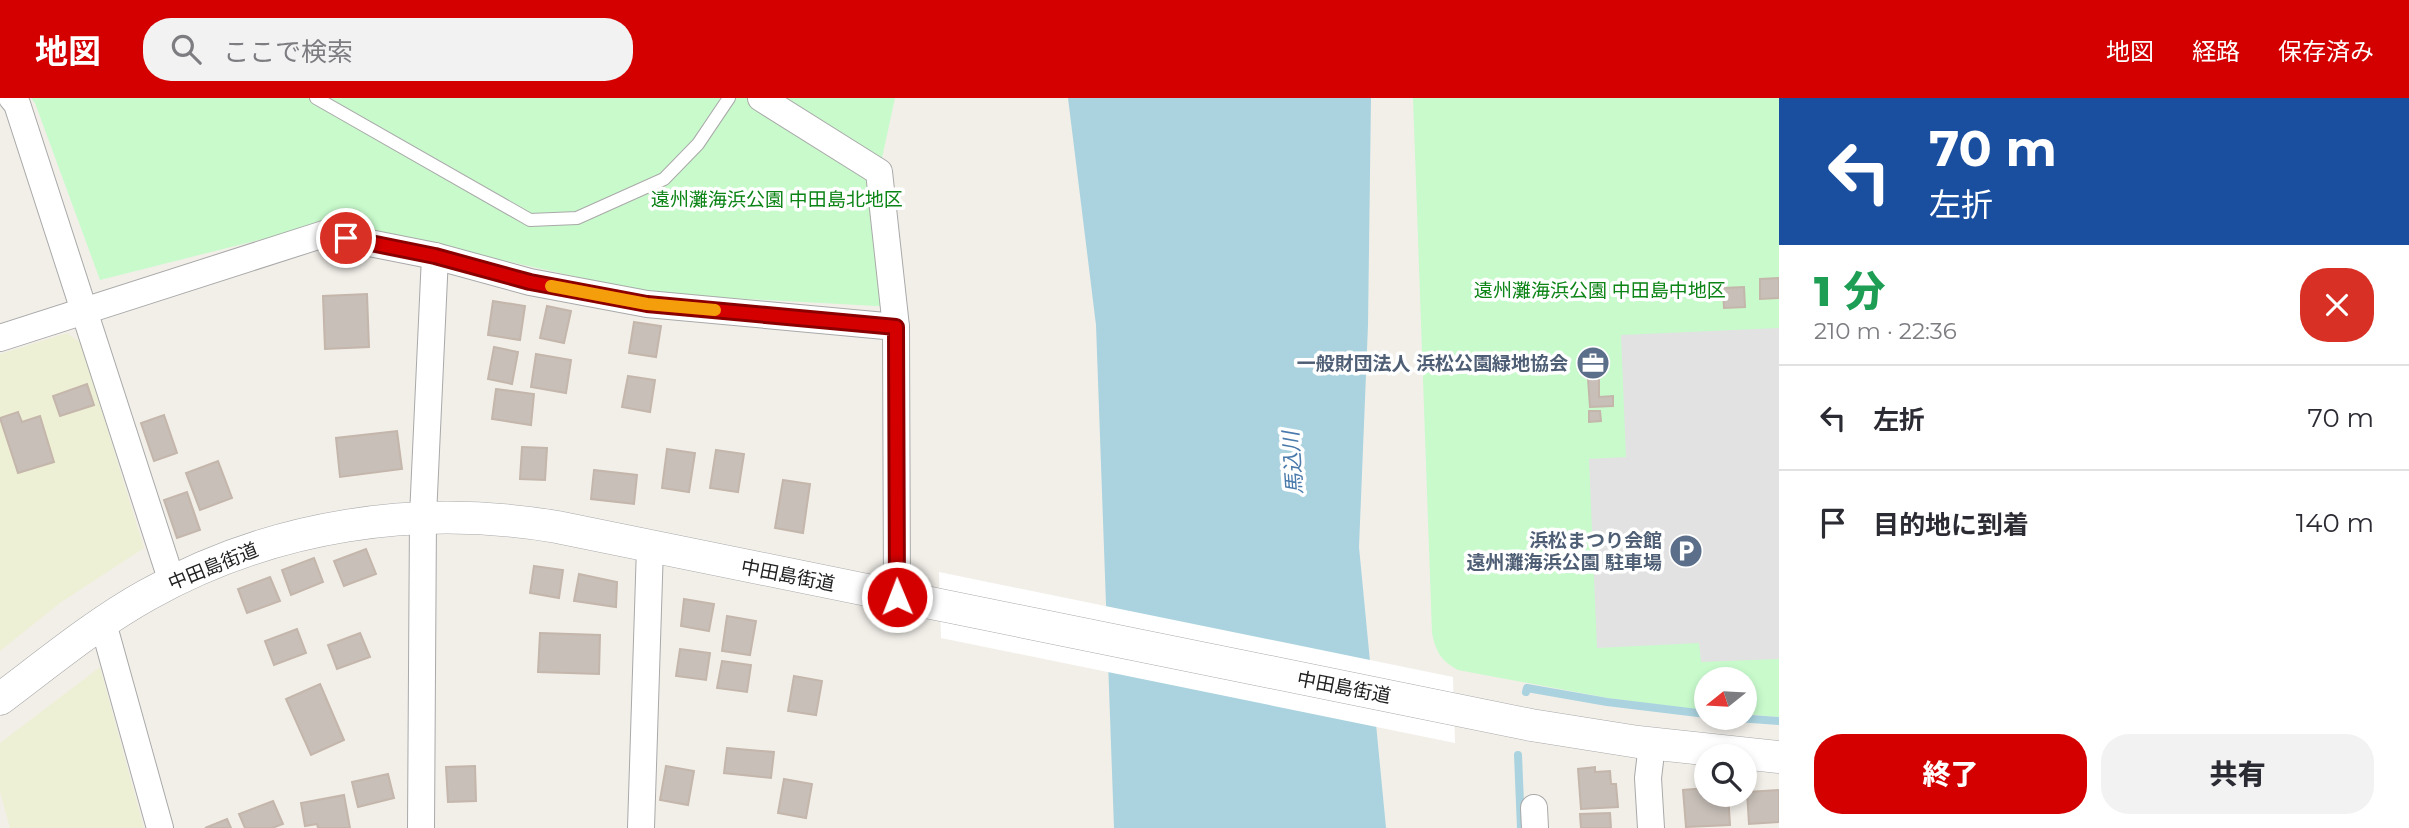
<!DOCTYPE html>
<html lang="ja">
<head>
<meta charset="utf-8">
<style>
	body { margin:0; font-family:Montserrat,"Noto Sans JP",sans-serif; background:#f2f2f3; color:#2b2b33; height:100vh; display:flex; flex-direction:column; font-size:26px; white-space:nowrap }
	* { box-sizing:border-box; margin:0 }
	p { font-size:23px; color:#7c7c81 }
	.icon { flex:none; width:38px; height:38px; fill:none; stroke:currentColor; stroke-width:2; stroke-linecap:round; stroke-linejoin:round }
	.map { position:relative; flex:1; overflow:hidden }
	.drawer { display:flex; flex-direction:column; background:#fff; width:630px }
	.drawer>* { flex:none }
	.top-card { background:#1a4fa0; color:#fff; overflow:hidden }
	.needle { width:46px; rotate:252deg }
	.tools { position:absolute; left:1694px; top:569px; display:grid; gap:14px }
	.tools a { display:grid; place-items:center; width:63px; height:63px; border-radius:50%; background:#fff; box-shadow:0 4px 10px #0003; font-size:35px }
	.pin { position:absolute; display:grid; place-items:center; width:60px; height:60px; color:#fff; margin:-30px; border:4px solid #fff; border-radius:50%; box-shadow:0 2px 7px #0007 }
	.me { position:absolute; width:77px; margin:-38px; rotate:359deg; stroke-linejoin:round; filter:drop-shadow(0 0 5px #0008) }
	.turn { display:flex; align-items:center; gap:24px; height:147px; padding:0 35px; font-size:32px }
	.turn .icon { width:91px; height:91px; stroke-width:2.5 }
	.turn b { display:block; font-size:49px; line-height:60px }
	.round { display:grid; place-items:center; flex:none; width:74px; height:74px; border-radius:28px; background:#f2f2f3 }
	.headline { display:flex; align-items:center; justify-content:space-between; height:119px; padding:0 35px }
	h1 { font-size:42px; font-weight:800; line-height:52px; color:#1e9e55 }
	.action { display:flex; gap:14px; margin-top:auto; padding:14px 35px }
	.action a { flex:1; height:80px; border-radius:28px; background:#d40000; color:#fff; font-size:28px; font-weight:800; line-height:80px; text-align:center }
	.action a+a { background:#f2f2f3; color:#2b2b33 }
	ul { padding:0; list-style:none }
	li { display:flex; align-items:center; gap:21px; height:105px; padding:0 35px; border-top:2px solid #e1e1e2 }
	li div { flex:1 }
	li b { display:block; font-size:26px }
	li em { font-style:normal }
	header { display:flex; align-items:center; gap:42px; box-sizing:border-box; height:98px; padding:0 35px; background:#d40000; color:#fff }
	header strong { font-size:33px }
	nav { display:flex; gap:38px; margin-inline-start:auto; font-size:24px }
	.search { width:490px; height:63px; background:#f2f2f3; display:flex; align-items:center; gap:18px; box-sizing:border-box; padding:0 24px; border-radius:28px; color:#7c7c81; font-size:26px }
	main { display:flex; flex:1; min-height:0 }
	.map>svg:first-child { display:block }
	.farmland { fill:#eef0d5 }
	.park { fill:#c8facc }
	.parking { fill:#e2e2e2 }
	.water { fill:#aad3df }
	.pier { fill:#fff }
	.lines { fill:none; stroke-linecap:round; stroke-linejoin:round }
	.stream { stroke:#aad3df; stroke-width:8 }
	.building { fill:#c7bfb8; stroke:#c4b6ab; stroke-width:2 }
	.service-casing { stroke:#a9a9a9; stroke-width:14 }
	.minor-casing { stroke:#a9a9a9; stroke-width:28 }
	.tertiary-casing { stroke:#a9a9a9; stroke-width:33 }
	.service { stroke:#fff; stroke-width:12 }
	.minor { stroke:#fff; stroke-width:26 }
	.tertiary { stroke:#fff; stroke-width:32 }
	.route-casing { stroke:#8a0000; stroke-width:18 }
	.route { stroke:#d40000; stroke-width:12 }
	.slow { stroke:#f59e0b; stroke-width:12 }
	.labels { text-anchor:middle; stroke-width:7; stroke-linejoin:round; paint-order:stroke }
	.park-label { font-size:19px; fill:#0c8416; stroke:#fff }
	.service-label { font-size:19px; font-weight:bold; fill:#4e5e75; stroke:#fff; text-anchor:end }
	.street-label { font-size:19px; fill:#222; stroke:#fff }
	.water-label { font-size:21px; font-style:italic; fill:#4a7aab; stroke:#fff }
</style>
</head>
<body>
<header>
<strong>地図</strong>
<div class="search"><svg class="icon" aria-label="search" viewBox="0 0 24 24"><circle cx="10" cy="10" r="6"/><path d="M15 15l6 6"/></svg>ここで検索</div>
<nav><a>地図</a><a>経路</a><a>保存済み</a></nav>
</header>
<main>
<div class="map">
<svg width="1779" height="730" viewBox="0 0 1779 730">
	<rect width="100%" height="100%" fill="#f2efe9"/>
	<g class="farmland">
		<path d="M67 235 81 245 144 450 60 505 0 553V256Z"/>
		<path d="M100 569 144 730H10L0 694V645Z"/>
	</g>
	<g class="park">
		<path d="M31 0H895L879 74 894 209 655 196 447 150 322 126 100 182 35 5Z"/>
		<path d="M1413 0H1779V619L1745 616V581H1706V613L1608 600 1458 572C1441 563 1436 554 1432 535Z"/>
	</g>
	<path class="parking" d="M1779 230V561L1701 564 1699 545 1597 550 1589 361 1626 359 1621 237Z"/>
	<path class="water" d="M1068 0H1371L1368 227 1359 449 1386 730H1114L1096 227Z"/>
	<path class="pier" d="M939 474 1453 579 1455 645 941 540Z"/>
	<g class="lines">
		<g class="stream">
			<path d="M1526 594 1527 590 1607 604 1706 616"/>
			<path d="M1737 620 1779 623"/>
			<path d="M1518 657 1521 730"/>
		</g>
	</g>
	<g class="building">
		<path d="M1779 180V200L1760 201V181Z"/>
		<path d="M1744 189 1745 209 1724 210 1723 190Z"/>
		<path d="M367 196 369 249 325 251 323 198Z"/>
		<path d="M493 203 525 208 520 242 488 237Z"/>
		<path d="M547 208 571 213 564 245 540 240Z"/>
		<path d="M634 224 661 228 656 259 629 255Z"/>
		<path d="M494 249 518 254 512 286 488 281Z"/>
		<path d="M1599 253 1600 275 1587 276 1586 254Z"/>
		<path d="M536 256 571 262 566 295 531 289Z"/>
		<path d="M628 278 655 282 650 314 622 309Z"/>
		<path d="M1599 280V299L1613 298V308L1590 309 1588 281Z"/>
		<path d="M87 286 94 307 60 318 53 298Z"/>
		<path d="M496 291 534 296 531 327 492 321Z"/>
		<path d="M1589 313H1600L1601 323 1589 324Z"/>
		<path d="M18 314 22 324 40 318 54 364 18 375 0 320Z"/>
		<path d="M164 317 177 355 154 363 141 325Z"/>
		<path d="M397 333 402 371 340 379 336 340Z"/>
		<path d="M522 349 547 350 545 382 520 381Z"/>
		<path d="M667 351 695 355 689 394 662 390Z"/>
		<path d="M716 352 744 356 738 394 710 390Z"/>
		<path d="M218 363 232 400 200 412 186 375Z"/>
		<path d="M594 372 637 377 634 406 591 401Z"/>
		<path d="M783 382 810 386 803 435 775 430Z"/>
		<path d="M187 394 200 432 177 440 164 402Z"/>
		<path d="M366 451 376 476 344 488 334 463Z"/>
		<path d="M314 460 323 484 291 497 282 472Z"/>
		<path d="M534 468 563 472 559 500 530 495Z"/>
		<path d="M579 476 617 484 616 509 574 503Z"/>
		<path d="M270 479 280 503 247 515 238 491Z"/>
		<path d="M684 501 714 506 709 533 681 528Z"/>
		<path d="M727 518 756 523 750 557 722 553Z"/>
		<path d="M297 531 306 555 274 567 265 543Z"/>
		<path d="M360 535 370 559 337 571 328 547Z"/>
		<path d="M540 535 600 537 599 576 538 574Z"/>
		<path d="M680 551 710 555 706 582 676 578Z"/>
		<path d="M722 563 751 567 747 594 717 590Z"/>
		<path d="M794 578 822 583 816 617 788 613Z"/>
		<path d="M320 586 344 642 311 657 286 601Z"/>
		<path d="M727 650 774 654 771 680 724 675Z"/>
		<path d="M475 668 476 703 448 704 446 669Z"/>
		<path d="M666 668 694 673 688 707 660 702Z"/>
		<path d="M1595 669V674L1610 673 1611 686H1616L1618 709 1581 711 1578 671Z"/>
		<path d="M388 676 394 700 358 709 352 684Z"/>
		<path d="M784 681 812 686 806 720 778 715Z"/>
		<path d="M1706 690V696H1728L1730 727 1686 729 1683 692Z"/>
		<path d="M1779 692V724L1749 726 1747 694Z"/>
		<path d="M344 697 350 730H318L317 726 305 728 301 705Z"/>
		<path d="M273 703 283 726 272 730H245L239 716Z"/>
		<path d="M1610 715 1611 730H1581L1580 716Z"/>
		<path d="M227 721 231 730H205Z"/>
	</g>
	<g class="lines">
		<defs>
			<path id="service" d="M316 0 530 122 577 120 664 81 698 46 729 0"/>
			<g id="minor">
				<path d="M12 0 17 6 172 484"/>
				<path d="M761 0 879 74 896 229 897 499"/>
				<path d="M0 240 324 136 435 158 530 184 647 206 896 229"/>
				<path d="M103 525 160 730"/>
				<path d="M1534 710 1535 730"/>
				<path d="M421 730 423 418 435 158"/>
				<path d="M641 730 650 449"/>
				<path d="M1651 730 1648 680 1652 646"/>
			</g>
			<path id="tertiary" d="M0 601C48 565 95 526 147 497 272 427 417 405 557 429L1531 627 1638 644 1779 659"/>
		</defs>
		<use href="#service" class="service-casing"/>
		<use href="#minor" class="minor-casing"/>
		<use href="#tertiary" class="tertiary-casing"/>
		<use href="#service" class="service"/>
		<use href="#minor" class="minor"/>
		<use href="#tertiary" class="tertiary"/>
	</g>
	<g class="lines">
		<defs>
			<path id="route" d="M346 140 435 158 530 184 647 206 896 229 897 499"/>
		</defs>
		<use href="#route" class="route-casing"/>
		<use href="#route" class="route"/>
		<path class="slow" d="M551 188 647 206 715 212"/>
	</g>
	<defs>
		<symbol id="office-disc" viewBox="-11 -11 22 22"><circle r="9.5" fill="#5c6f8a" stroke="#fff"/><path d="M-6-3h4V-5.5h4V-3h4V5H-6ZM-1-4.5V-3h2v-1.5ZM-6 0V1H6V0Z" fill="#fff"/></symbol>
		<symbol id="parking-disc" viewBox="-11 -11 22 22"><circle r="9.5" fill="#5c6f8a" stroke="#fff"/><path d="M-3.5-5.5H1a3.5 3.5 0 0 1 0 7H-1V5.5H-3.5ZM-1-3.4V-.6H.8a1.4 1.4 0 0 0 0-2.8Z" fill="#fff"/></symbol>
	</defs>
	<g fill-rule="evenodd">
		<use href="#office-disc" x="1574" y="246" width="38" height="38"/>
		<use href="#parking-disc" x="1667" y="434" width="38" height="38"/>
	</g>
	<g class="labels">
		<g class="park-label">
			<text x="777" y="108">遠州灘海浜公園 中田島北地区</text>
			<text x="1600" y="199">遠州灘海浜公園 中田島中地区</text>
		</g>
		<g class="service-label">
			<text x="1568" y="272">一般財団法人 浜松公園緑地協会</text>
			<text x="1662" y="449">浜松まつり会館<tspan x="1662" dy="22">遠州灘海浜公園 駐車場</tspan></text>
		</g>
		<g class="street-label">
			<text transform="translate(213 468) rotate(-22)" y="7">中田島街道</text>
			<text transform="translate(788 477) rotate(11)" y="7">中田島街道</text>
			<text transform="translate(1344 589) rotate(11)" y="7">中田島街道</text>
		</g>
		<g class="water-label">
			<text transform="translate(1293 365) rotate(-94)" y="7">馬込川</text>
		</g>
	</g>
</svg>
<div class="tools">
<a><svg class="needle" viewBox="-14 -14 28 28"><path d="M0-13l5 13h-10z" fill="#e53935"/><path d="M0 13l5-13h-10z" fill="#7c7c81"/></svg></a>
<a><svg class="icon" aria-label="search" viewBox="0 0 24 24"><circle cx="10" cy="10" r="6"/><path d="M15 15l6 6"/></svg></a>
</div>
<div class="pin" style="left:346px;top:140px;background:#d93025"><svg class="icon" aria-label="arrive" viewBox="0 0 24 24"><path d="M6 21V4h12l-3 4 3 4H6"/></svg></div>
<svg class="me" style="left:897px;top:499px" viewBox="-20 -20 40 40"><circle r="17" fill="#d40000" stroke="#fff" stroke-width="3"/><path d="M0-11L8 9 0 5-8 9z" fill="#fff"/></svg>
</div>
<section class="drawer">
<div class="top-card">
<div class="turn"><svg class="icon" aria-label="left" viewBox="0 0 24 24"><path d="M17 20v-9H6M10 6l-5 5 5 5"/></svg><div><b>70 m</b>左折</div></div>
</div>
<div class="headline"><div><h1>1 分</h1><p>210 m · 22:36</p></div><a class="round" style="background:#d93025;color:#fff"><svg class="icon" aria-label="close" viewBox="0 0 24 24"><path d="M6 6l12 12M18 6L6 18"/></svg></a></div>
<ul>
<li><svg class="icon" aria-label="left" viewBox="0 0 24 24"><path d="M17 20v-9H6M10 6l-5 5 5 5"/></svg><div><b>左折</b></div><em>70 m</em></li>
<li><svg class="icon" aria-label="arrive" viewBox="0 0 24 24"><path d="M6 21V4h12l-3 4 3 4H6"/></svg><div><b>目的地に到着</b></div><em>140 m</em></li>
</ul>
<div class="action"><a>終了</a><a>共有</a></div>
</section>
</main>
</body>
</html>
